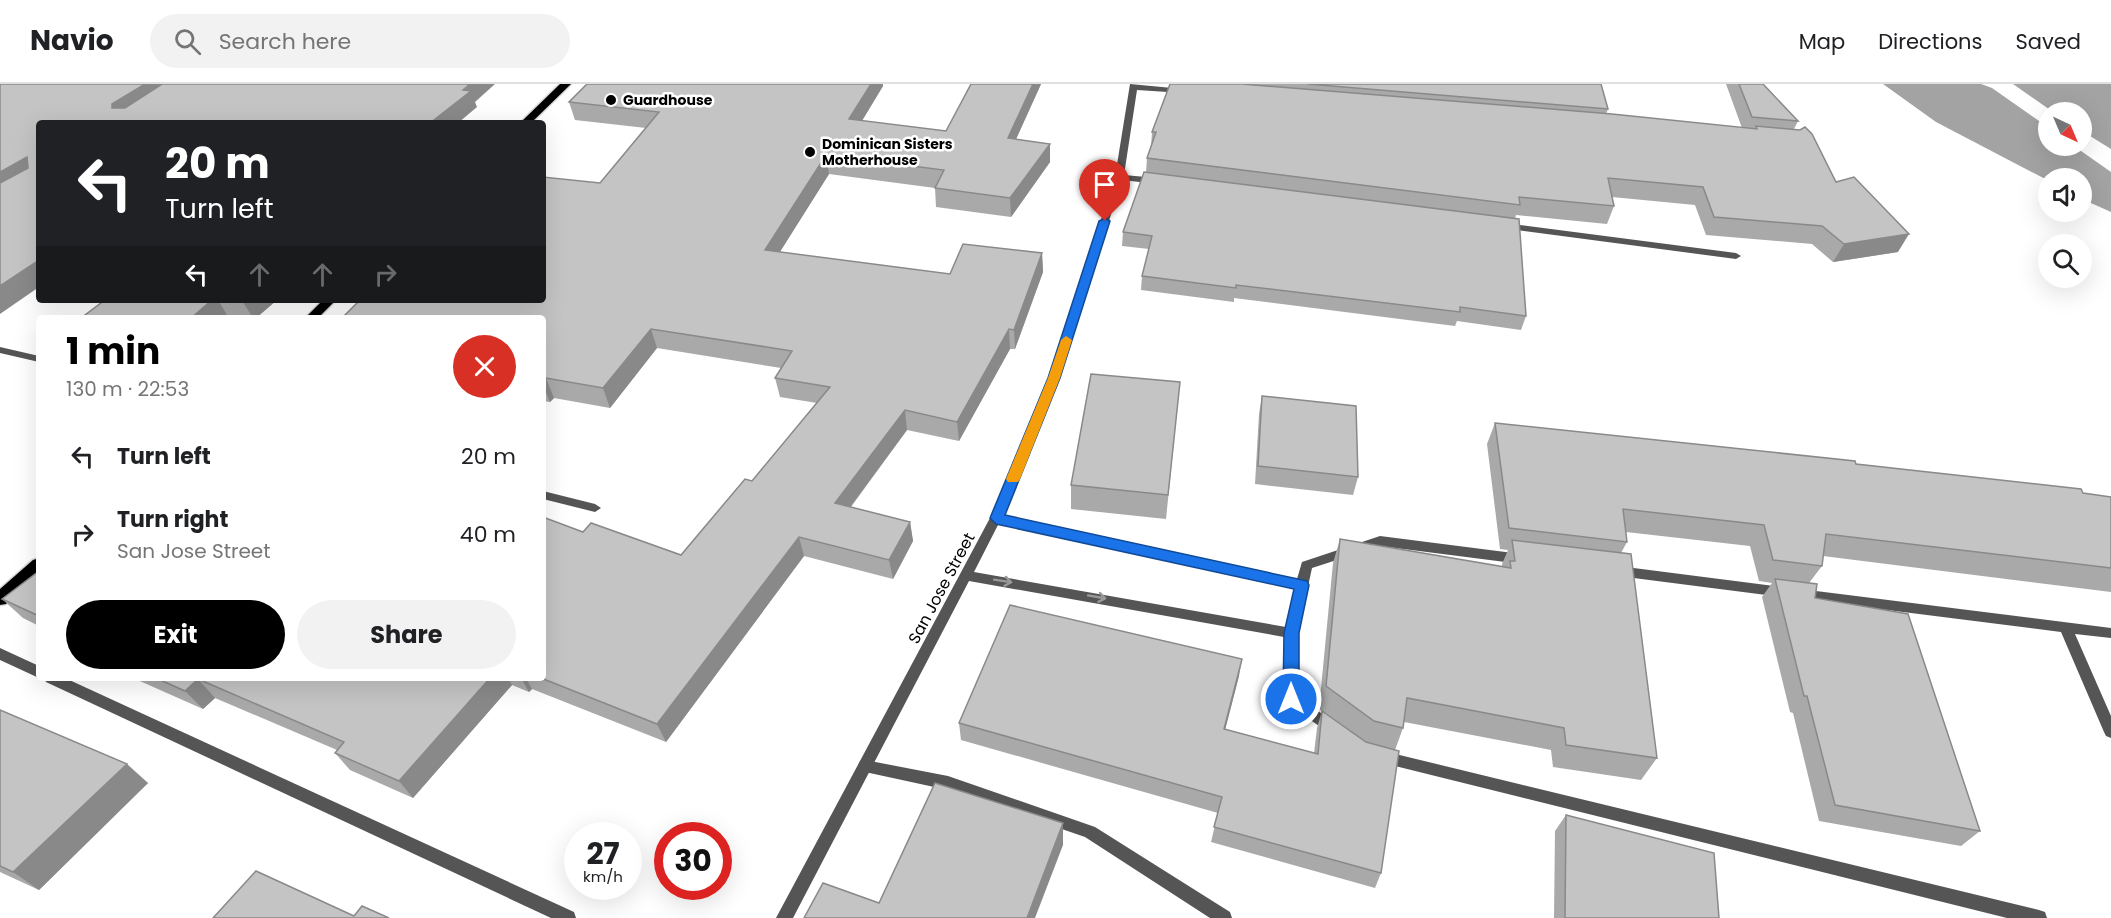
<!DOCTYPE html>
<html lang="en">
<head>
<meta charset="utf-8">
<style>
	body { margin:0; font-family:Poppins,sans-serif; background:#f2f2f2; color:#202124; height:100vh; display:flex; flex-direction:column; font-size:22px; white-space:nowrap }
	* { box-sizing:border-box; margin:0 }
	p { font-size:20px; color:#757577 }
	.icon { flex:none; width:33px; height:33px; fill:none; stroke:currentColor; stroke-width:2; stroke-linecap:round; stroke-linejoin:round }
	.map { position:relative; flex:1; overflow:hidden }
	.drawer { position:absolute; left:36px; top:231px; width:510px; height:366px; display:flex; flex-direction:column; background:#fff; border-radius:6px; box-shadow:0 6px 24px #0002 }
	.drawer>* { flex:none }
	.top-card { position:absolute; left:36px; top:36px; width:510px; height:183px; border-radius:6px; box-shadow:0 6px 24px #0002; background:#202124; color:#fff; overflow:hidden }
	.needle { width:39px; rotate:136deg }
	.fabs { position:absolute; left:2038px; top:18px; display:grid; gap:12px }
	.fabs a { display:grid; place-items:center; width:54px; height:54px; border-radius:50%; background:#fff; box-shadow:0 6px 24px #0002; font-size:30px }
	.speed { position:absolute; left:564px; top:738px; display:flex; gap:12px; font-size:30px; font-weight:700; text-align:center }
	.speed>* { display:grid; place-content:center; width:78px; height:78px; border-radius:50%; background:#fff; box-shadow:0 6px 24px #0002; line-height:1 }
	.speed small { font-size:15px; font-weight:400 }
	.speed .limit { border:9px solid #d22; background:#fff; color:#111 }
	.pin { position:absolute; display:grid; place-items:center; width:51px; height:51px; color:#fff; margin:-62px -26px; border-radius:50% 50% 50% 0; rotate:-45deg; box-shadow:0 0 6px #0007 }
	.pin .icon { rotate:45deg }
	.me { position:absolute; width:66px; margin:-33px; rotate:0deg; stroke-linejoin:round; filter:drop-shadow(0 0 4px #0008) }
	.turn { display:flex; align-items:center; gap:21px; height:126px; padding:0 30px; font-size:27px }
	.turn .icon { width:78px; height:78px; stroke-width:2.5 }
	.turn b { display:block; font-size:42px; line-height:51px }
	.lanes { display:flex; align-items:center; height:57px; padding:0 30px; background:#0003; justify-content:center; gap:30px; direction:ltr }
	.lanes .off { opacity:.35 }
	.round { display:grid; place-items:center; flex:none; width:63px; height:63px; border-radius:32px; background:#f2f2f2 }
	.summary { display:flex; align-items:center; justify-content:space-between; height:102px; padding:0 30px }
	h1 { font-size:36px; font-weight:700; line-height:45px; color:#000 }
	.primary-button { display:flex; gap:12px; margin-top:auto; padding:12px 30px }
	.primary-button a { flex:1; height:69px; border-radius:36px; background:#000; color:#fff; font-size:24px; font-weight:700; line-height:69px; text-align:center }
	.primary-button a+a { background:#f2f2f2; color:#202124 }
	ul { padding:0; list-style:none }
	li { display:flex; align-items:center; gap:18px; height:78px; padding:0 30px }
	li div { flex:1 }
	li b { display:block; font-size:22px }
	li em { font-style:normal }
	header { display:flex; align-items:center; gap:36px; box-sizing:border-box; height:84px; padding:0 30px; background:#fff; border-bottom:2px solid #e0e0e0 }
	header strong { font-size:28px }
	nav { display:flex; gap:33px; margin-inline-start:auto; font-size:21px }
	.search { width:420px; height:54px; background:#f2f2f2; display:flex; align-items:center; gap:15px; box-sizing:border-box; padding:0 21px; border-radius:33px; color:#757577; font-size:22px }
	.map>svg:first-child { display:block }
	.water { fill:#a3a3a3 }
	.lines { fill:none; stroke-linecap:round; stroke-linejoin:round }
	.primary-casing { stroke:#dbdbdb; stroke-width:3 }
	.lane { fill:#555; fill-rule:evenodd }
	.street { fill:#555; fill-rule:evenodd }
	.primary { fill:#000; fill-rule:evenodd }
	.wall { fill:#a9a9a9 }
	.shaded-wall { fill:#898989 }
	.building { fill:#c4c4c4; stroke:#898989; stroke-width:1.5 }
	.oneway { stroke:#999 }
	.route { fill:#1a73e8; stroke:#114b97; stroke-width:1.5 }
	.slow { fill:#f59e0b }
	.poi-dot { fill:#000; stroke:#fff; stroke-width:2 }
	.labels { text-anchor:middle; stroke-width:5; stroke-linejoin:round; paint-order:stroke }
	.far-poi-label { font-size:14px; font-weight:bold; fill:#000; stroke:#fff; text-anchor:start }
	.street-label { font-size:16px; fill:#000; stroke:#fff }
</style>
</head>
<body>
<header>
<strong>Navio</strong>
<div class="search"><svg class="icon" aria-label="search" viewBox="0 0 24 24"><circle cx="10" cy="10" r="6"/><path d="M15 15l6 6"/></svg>Search here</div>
<nav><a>Map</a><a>Directions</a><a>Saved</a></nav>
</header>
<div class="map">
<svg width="2111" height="834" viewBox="0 0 2111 834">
	<rect width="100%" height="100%" fill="#fff"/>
	<g class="water">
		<path d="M1883 0H1981L1992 4 2049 44V62H2074L2111 88V128L2082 115V94H2049V97L1936 38Z"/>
		<path d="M2013 0H2111V65L2082 47V28H2053Z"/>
	</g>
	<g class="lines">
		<defs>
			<g id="primary">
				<path d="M560 0H571L531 39H520Z"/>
				<path d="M323 216H336L318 234H305Z"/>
				<path d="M39 474V489L6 520 0 521V505L33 476Z"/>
			</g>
		</defs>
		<use href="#primary" class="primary-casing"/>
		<g class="lane">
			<path d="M543 407 595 420 601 424 595 428 543 415Z"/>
			<path d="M865 676 948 692 1095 743 1230 828 1232 834H1210L1085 753 948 706 865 688 860 687 858 682 860 677Z"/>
		</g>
		<g class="street">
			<path d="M1130 0 1183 5 1187 7 1183 9 1137 6 1124 91 1157 94 1161 97 1157 100 1122 96 1059 294 1003 431 1297 495 1302 478 1380 452 1521 470 1525 472 1527 475 1525 478 1521 480 1380 462 1312 484 1298 549V612L1337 641 1339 645 1337 649 1332 651 1286 619 1284 615V553L969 497 793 834H776L990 434 1049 294 1115 93ZM999 439 1294 504 1286 543 974 488Z"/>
			<path d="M1504 139 1736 169 1741 172 1736 175 1501 144 1499 142Z"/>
			<path d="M0 263 39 272V278L0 269Z"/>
			<path d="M1618 482 1782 503 1787 504 1788 508 1787 512 1782 513 1618 492 1614 490 1612 487 1614 484Z"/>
			<path d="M1800 505 2111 544V554L2075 550 2111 632V654L2106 652 2104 648 2061 548 1800 515 1795 514 1794 510 1795 506Z"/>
			<path d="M0 564 39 582V594L0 576Z"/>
			<path d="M44 594H65L574 828 576 834H551L46 598Z"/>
			<path d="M1383 667 2039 826 2045 828 2047 834H2007L1383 679 1378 678 1376 673 1378 668Z"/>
		</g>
		<use href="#primary" class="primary"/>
	</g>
	<g class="wall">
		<path d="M587 0H883V2L862 37 946 47 971 0H1041L1016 55 1050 60V78L1011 133 936 123 935 104 829 90 780 168 950 190 1042 169 1043 188 1015 265H1010L959 357 907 346 851 423 910 438 913 457 893 495 804 472 666 658 532 605 529 608 512 601 413 714 350 686 335 669 337 666 215 614 203 625 133 594H543L583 448 681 471 752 397 817 319 780 313 775 294 781 284 657 264 610 324 554 314 550 318 543 317V216L600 99 646 44 575 36 569 18Z"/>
		<path d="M1170 0H1601L1608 25 1606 30 1742 44 1726 0H1763L1798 37 1794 45 1836 98 1898 168 1833 178 1812 160 1706 151 1695 121 1612 113 1614 122 1607 140 1516 131 1515 135 1526 232 1521 246 1457 237 1455 242 1234 214V218L1141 206 1142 192 1149 165 1122 162 1123 148 1146 88 1147 74 1151 63 1152 48Z"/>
		<path d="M105 216H277L256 234H246L227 231Z"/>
		<path d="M1180 298 1166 435 1071 425V401Z"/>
		<path d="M1262 312 1358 393 1353 411 1255 400 1259 330Z"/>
		<path d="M1495 339 1856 380 2111 413V508L1823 472 1822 482 1809 499 1815 514 1980 747 1961 762 1819 737 1793 629 1790 628 1762 513 1772 499 1759 497 1750 462 1626 448 1627 458 1621 469 1657 674 1641 696 1553 683 1551 666 1404 638 1403 644 1395 666 1381 789 1375 804 1211 758 1218 729 961 656 959 639 1239 592 1225 645 1314 669 1317 644 1322 627 1326 630 1319 625 1333 479 1340 455 1502 483V480L1508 466 1500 465 1487 360Z"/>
		<path d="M39 487V542L23 534 2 515Z"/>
		<path d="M0 626 148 699 39 806 0 788Z"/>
		<path d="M1566 731 1719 834H1554L1555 747Z"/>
	</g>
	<g class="shaded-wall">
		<path d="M145 0H181L123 37 112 24V20Z"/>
		<path d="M470 0H495L475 18 477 23 458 39H430Z"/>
		<path d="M871 0H883V2L852 53 849 35Z"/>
		<path d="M1033 0H1041L1008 73V54Z"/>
		<path d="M1050 60V78L1011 133 1010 114Z"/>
		<path d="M826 71 829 90 769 185 765 166Z"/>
		<path d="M27 73 39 89 0 113V88Z"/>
		<path d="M1909 150 1898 168 1833 178 1844 160Z"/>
		<path d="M1042 169 1043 188 1015 265 1014 246Z"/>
		<path d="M39 176V203L0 230V202Z"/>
		<path d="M212 216H218L227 231 224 234H191Z"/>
		<path d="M245 216H277L256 234H253L243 218Z"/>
		<path d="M651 245 657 264 610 324 603 304Z"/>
		<path d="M1009 245 1010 265 959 357 957 338Z"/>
		<path d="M546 294 554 314 550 318 543 301V297Z"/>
		<path d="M905 326 907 346 839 438 835 419Z"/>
		<path d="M910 438 913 457 893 495 889 476Z"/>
		<path d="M799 453 804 472 666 658 657 640Z"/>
		<path d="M1242 575 1239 592 1221 662 1224 645Z"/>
		<path d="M490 594H508L512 601 413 714 399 697Z"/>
		<path d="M521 594H526L532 605 529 608Z"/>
		<path d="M198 595 215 614 203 625 185 607Z"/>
		<path d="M127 680 148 699 39 806 13 788Z"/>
		<path d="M1063 739V761L1035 834H1027Z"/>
	</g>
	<g class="building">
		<path d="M0 0H145L112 20V24H125L162 0H470L463 6 471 7 430 39H39V176L0 202V99L28 84 27 73 0 88Z"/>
		<path d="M587 0H871L849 35 946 47 971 0H1033L1008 54 1050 60 1010 114 935 104 944 86 826 71 765 166 950 190 963 160 1042 169 1014 246 1009 245 957 338 905 326 835 419 910 438 889 476 799 453 657 640 541 594H543V433L583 448 591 439 681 471 745 395 752 397 830 303 775 294 792 267 651 245 603 304 546 294 543 297V234H342L360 216H543V93L600 99 659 28 569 18Z"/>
		<path d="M1170 0H1242L1612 30 1757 45 1756 42 1800 46 1805 43 1812 50 1836 98 1854 93 1909 150 1844 160 1822 142 1714 133 1703 103 1608 94 1614 122 1519 113 1520 121 1147 74 1156 48H1152Z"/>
		<path d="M1308 0H1601L1608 25Z"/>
		<path d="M1739 0H1763L1798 37 1752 33Z"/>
		<path d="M1144 88 1519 135 1526 232 1460 223V228L1236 201V204L1142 192 1152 152 1123 148Z"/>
		<path d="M105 216H212L191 234H81Z"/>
		<path d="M1091 290 1180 298 1168 411 1071 401Z"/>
		<path d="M1262 312 1356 322 1358 393 1258 382Z"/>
		<path d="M1495 339 1855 377 1856 380 2081 405 2083 409 2111 413V484L1826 450 1822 482 1773 476 1764 441 1623 425 1627 458 1509 444Z"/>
		<path d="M1340 455 1511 484 1510 477H1515L1512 456 1631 470 1657 674 1566 661 1564 644 1407 614 1403 644 1374 637 1326 602Z"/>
		<path d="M39 487V532L2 515Z"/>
		<path d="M1775 495 1817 500 1815 514 1908 530 1980 747 1835 721 1807 612H1804Z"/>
		<path d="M1010 521 1242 575 1224 645 1318 670 1322 627 1366 658 1399 667 1381 789 1214 743 1222 713 959 639Z"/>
		<path d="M156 594H490L399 697 335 669 344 658 198 595 185 607Z"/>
		<path d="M0 626 127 680 13 788 0 782Z"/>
		<path d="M935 699 1063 739 1027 834H804L823 799 879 819Z"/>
		<path d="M1566 731 1714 769 1719 834H1565Z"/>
		<path d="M256 787 354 832 362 822 389 834H213Z"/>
	</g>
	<defs><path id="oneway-shaft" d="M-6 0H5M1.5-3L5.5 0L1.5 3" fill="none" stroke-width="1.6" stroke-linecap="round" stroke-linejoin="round" transform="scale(1.5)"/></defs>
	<g class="oneway">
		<use href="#oneway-shaft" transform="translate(1003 497) rotate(9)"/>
		<use href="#oneway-shaft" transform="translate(1097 513) rotate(10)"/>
	</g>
	<path class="route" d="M1105 134 1110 137 1060 294 1005 431 1307 497 1309 501 1299 549V615L1296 620H1285L1283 615 1284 549 1294 505 996 440 990 434 1048 294 1099 137Z"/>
	<path class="slow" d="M1066 252 1072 256 1060 294 1020 395 1018 398H1008L1006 395 1048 294 1061 256Z"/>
	<g class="poi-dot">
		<circle cx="611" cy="16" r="6"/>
		<circle cx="810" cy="68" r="6"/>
	</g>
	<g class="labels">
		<g class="far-poi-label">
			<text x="623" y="21">Guardhouse</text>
			<text x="822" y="65">Dominican Sisters<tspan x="822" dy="16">Motherhouse</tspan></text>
		</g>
		<g class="street-label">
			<text transform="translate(941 504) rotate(-62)" y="6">San Jose Street</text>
		</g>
	</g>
</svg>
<div class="fabs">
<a><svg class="needle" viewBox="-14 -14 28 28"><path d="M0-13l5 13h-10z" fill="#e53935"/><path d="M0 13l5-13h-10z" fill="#757577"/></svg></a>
<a><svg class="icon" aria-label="sound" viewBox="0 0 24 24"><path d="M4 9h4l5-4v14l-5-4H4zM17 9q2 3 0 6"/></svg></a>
<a><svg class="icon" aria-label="search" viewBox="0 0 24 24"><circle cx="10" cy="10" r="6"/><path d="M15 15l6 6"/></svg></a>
</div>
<div class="speed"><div>27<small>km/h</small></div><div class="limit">30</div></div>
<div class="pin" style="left:1105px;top:137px;background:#d93025"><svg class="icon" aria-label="arrive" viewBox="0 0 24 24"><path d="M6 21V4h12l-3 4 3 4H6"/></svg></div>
<svg class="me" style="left:1291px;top:615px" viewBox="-20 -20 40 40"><circle r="17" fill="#1a73e8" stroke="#fff" stroke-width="3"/><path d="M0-11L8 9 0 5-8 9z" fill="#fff"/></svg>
<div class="top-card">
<div class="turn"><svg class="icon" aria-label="left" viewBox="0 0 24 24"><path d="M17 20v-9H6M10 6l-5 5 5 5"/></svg><div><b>20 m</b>Turn left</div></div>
<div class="lanes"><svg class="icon" aria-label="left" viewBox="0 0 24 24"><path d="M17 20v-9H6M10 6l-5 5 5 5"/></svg><svg class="icon off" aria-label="ahead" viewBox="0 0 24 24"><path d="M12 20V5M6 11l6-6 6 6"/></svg><svg class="icon off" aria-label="ahead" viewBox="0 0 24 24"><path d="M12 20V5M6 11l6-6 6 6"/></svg><svg class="icon off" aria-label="right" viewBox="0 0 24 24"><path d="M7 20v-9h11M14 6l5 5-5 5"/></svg></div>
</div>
<section class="drawer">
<div class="summary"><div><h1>1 min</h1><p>130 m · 22:53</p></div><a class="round" style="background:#d93025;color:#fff"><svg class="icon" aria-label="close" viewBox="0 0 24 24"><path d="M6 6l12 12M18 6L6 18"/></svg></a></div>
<ul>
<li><svg class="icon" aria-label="left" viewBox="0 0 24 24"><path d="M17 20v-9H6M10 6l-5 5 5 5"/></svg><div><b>Turn left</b></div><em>20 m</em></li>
<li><svg class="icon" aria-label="right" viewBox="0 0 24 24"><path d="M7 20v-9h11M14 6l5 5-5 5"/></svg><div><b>Turn right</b><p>San Jose Street</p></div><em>40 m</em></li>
</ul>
<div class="primary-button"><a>Exit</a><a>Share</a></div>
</section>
</div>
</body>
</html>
